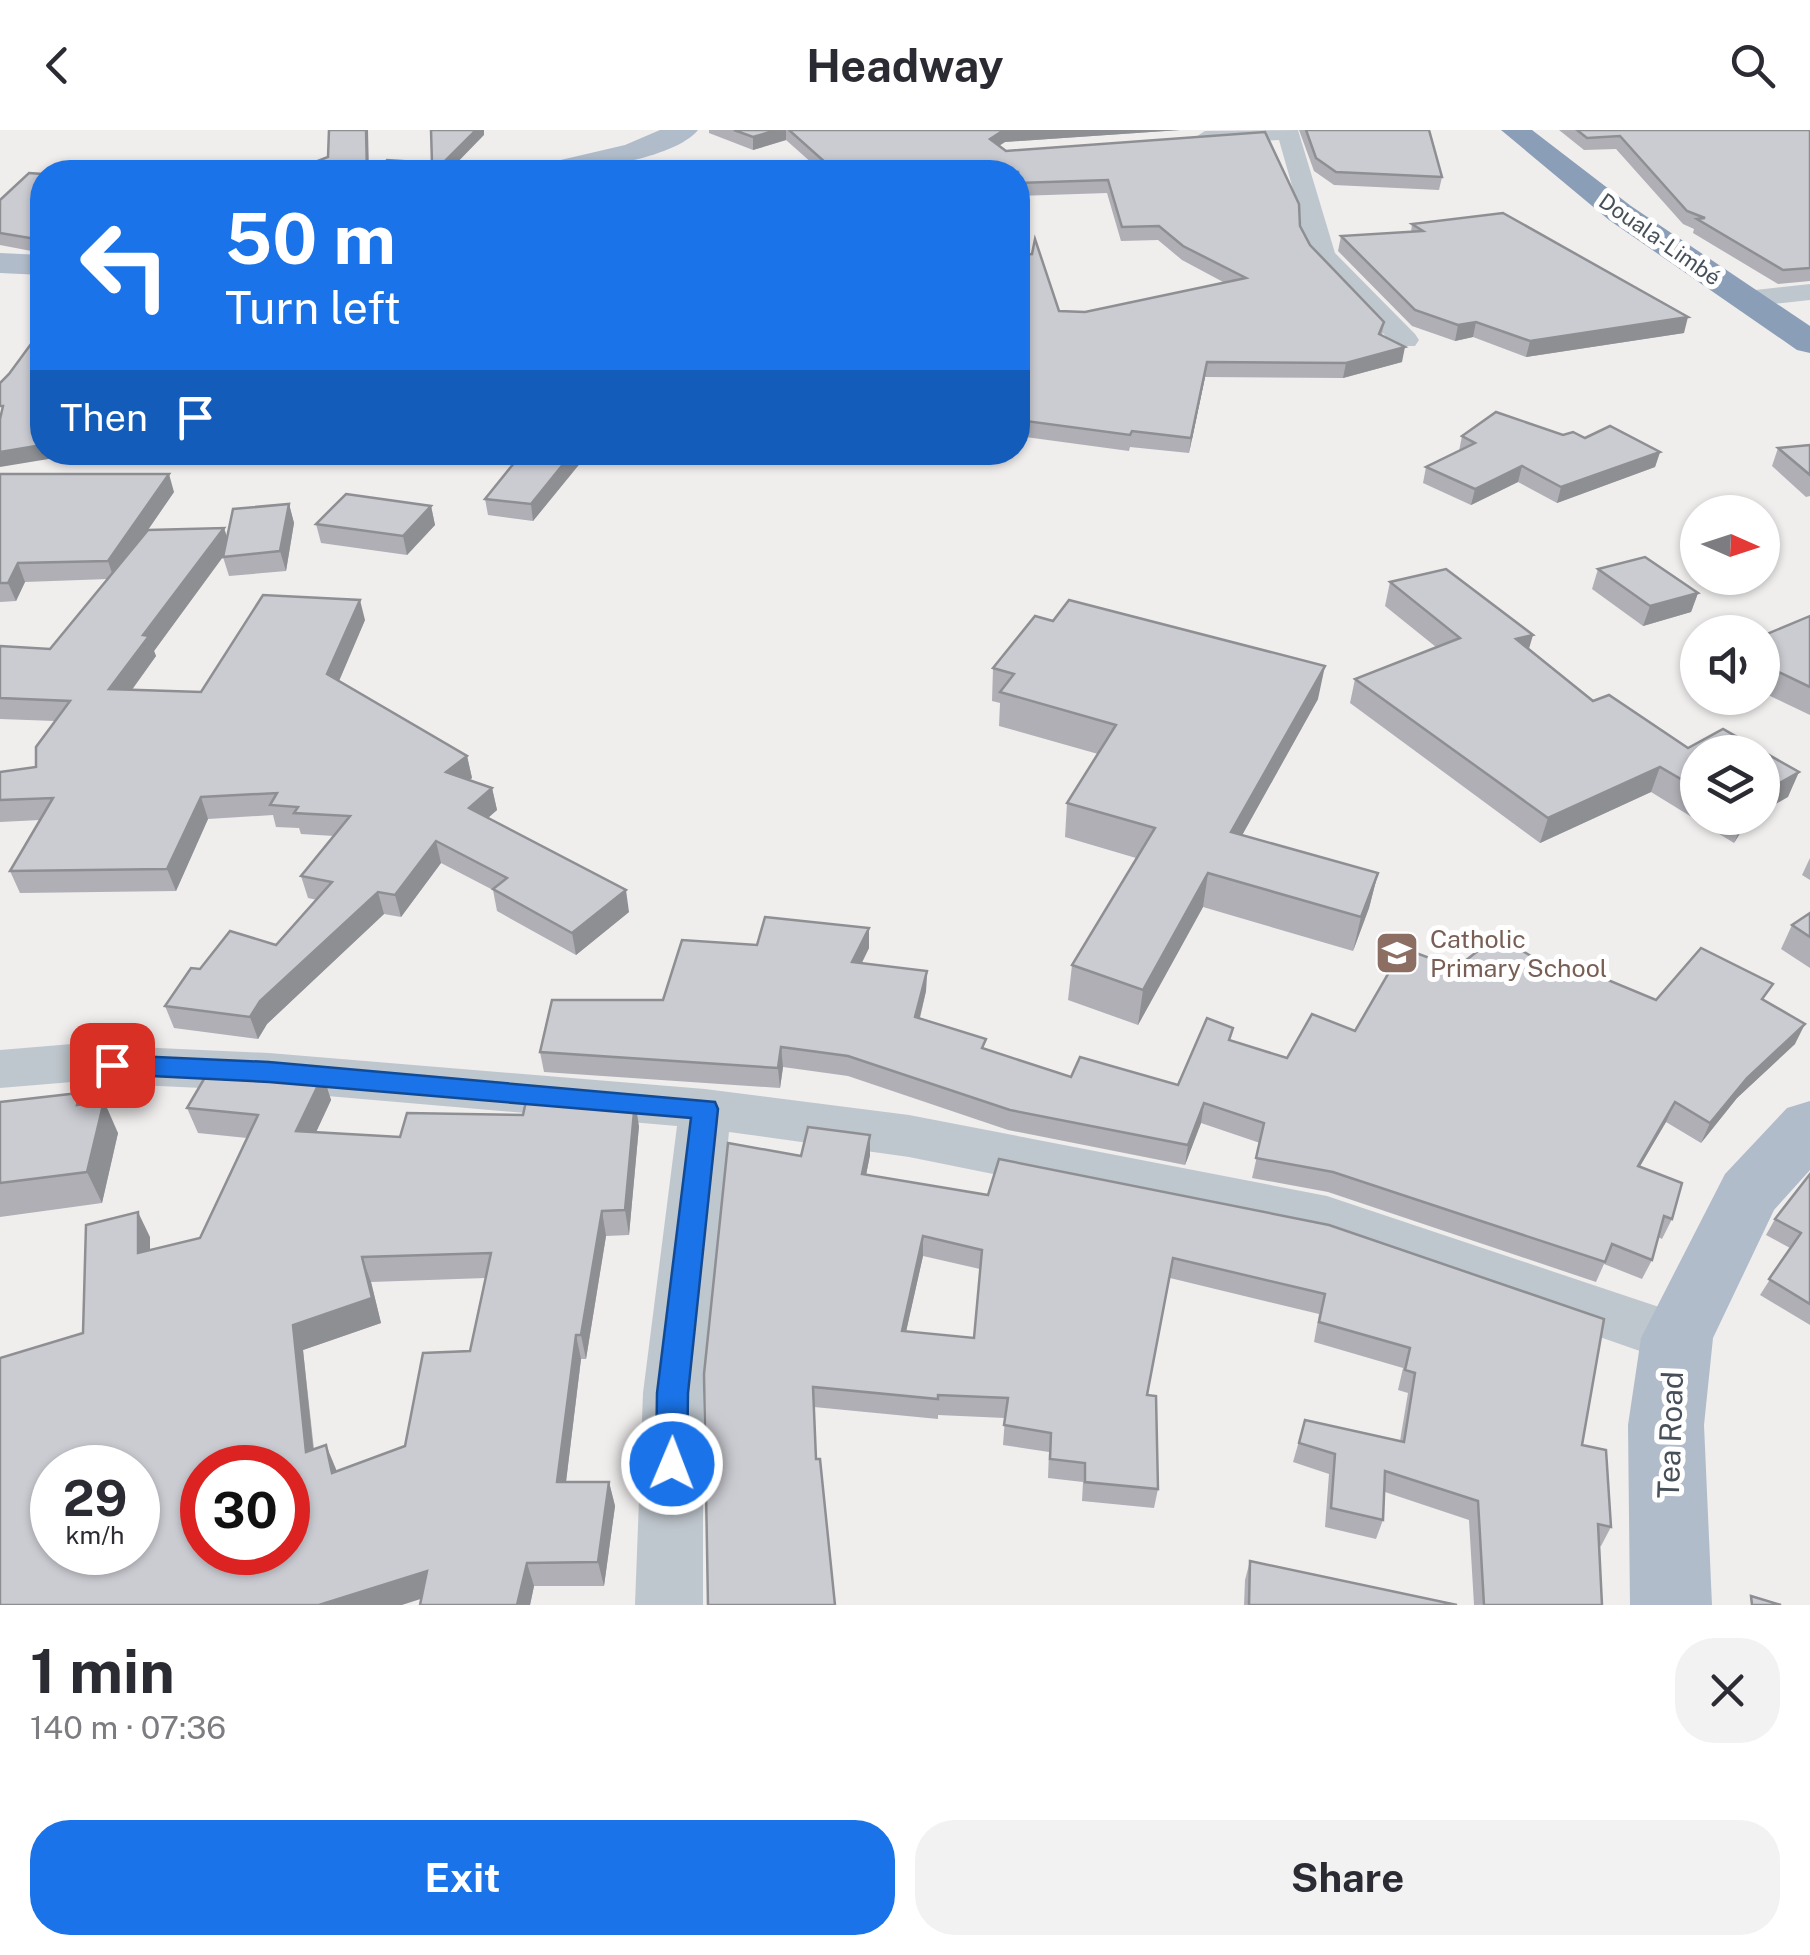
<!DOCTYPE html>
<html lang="en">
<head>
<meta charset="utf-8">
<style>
	body { margin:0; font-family:"Public Sans",sans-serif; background:#f2f2f3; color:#2b2b33; height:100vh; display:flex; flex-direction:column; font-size:38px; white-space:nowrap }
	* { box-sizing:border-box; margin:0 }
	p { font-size:32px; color:#7c7c81 }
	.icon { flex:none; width:55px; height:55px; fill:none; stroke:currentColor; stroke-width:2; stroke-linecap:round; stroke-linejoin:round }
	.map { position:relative; height:1475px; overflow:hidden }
	.drawer { display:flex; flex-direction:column; background:#fff; flex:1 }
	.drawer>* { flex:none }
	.hud { position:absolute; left:30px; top:30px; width:1000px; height:305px; border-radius:40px; box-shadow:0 2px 8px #0004; background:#1a73e8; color:#fff; overflow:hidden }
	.needle { width:65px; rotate:93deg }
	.fabs { position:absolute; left:1680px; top:365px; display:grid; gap:20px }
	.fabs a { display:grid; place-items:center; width:100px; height:100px; border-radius:50%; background:#fff; box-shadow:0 2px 8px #0004; font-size:50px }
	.speed { position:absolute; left:30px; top:1315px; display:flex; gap:20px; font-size:50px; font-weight:700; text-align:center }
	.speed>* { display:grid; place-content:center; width:130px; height:130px; border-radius:50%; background:#fff; box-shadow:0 2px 8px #0004; line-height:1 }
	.speed small { font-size:25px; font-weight:400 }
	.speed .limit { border:15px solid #d22; background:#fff; color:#111 }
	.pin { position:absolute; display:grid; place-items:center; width:85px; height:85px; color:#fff; margin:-42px; border-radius:20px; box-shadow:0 5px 15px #0006 }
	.me { position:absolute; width:110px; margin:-55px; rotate:1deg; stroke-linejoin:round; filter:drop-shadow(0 0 8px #0008) }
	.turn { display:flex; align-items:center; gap:35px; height:210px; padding:0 30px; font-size:45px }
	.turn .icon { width:130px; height:130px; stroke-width:2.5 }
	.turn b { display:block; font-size:70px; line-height:85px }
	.then { display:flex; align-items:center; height:95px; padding:0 30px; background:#0003; gap:20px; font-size:38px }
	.round { display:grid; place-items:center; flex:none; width:105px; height:105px; border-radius:40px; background:#f2f2f3 }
	.overview { display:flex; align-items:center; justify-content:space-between; height:170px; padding:0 30px }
	h1 { font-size:60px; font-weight:700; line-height:75px }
	.cta { display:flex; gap:20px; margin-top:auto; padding:20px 30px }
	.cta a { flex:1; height:115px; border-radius:40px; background:#1a73e8; color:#fff; font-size:40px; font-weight:700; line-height:115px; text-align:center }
	.cta a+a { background:#f2f2f3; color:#2b2b33 }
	header { display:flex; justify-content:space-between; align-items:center; height:130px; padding:0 30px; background:#fff; font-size:45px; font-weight:700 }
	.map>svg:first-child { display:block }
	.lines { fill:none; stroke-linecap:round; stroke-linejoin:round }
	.street { fill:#bfc7ce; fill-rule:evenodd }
	.primary { fill:#b0bcca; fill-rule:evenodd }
	.highway { fill:#8a9fb7; fill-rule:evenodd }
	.wall { fill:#afafb5; fill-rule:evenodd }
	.shaded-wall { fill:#8e8f93 }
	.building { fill:#cbccd2; stroke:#8e8f93; stroke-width:2.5; fill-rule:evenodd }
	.route { fill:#1a73e8; stroke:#114b97; stroke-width:2.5 }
	.labels { text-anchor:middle; stroke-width:10; stroke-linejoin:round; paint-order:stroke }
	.far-street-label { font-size:22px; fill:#475059; stroke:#fff }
	.education-label { font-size:25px; fill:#785e54; stroke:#fff; text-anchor:start }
	.near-street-label { font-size:30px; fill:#475059; stroke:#fff }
</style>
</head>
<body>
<header><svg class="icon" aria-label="back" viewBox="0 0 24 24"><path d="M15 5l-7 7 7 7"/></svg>Headway<svg class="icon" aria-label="search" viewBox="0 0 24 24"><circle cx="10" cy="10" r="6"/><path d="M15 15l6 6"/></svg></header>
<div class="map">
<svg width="1810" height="1475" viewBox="0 0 1810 1475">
	<rect width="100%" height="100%" fill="#f0eded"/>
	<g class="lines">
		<g class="street">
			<path d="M1298 0 1335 123 1415 204 1419 210 1415 216H1395L1311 127 1302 110 1300 84 1279 10 1205 15 1194 8 1205 1Z"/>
			<path d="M1810 154V170L1746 177 1732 169 1746 161Z"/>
			<path d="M72 914 269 923 705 959 909 985 1327 1066 1698 1190 1707 1208 1698 1226 1677 1234 1325 1111 909 1027 729 1002 703 1263V1475H635L643 1263 677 996 269 961 72 952 0 958V920Z"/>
		</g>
		<g class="primary">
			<path d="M660 0H698C673 31 569 44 530 42L535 36 625 15Z"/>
			<path d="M0 123 42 125V145L0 143Z"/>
			<path d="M1810 971V1040L1774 1080 1713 1208 1704 1295 1712 1475H1630L1628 1295 1641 1208 1725 1044 1787 978Z"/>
		</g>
		<path class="highway" d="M1501 0H1532L1631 76 1810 196V223L1797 220 1609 90Z"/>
	</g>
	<g class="wall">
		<path d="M709 0H1180L1005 12 999 16 1006 21 1300 96 1310 115 1384 192 1382 206 1402 232 1343 248 1205 247 1189 323 1130 317 1129 321 1018 306V198L1023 171H1018V125L1059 181 1085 182 1225 153 1182 130 1158 110 1121 111 1107 63 1018 66V42H822L786 10 753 20 709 3Z"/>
		<path d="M1299 0H1429L1442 47 1439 60 1334 55 1314 41Z"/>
		<path d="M1559 0H1810V151L1778 154 1693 103 1694 99 1683 94 1616 19 1584 20Z"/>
		<path d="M42 44V123L0 115V70Z"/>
		<path d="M1412 94 1684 203 1526 227 1473 207 1455 211 1412 196 1338 121 1341 106 1411 102Z"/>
		<path d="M1563 305 1660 322 1655 337 1557 373 1518 352 1471 375 1423 353 1426 337 1459 321 1462 306Z"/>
		<path d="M1810 315V366L1806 367 1772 336 1778 318Z"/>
		<path d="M486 322H592L586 326 533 391 488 385 485 369 514 333 487 329Z"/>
		<path d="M0 344 174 362 148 400 224 398 227 407 289 374 294 393 286 441 229 446 223 427 154 521 156 526 132 560 201 562 365 490 339 551 467 626 472 648 469 650 492 658 497 680 488 688 629 782 576 825 497 781 493 760 441 733 401 787 384 784 267 894 258 909 174 898 165 876 200 839 276 815 317 770 308 768 301 746 334 706 301 704 299 698 276 697 273 685 208 689 176 761 20 763 10 741 40 690 0 692V642L36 637 55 591 0 589V516L50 519 108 449 25 452 16 471 0 472Z"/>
		<path d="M431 376 435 395 407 425 321 413 316 394Z"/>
		<path d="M1598 439 1698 463 1691 482 1643 496 1592 459Z"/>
		<path d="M1390 452 1529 519 1593 571 1788 667 1698 622V688H1753L1748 690 1734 713 1651 662 1540 713 1350 573 1355 549 1436 517 1385 476Z"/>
		<path d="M1810 486V585L1762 562V506Z"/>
		<path d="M993 538 1318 569 1242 705 1378 743 1369 778 1353 821 1203 777 1138 895 1068 870 1072 835 1136 728 1065 707 1067 673 1098 624 999 596 1000 573 992 571Z"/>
		<path d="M1810 728V750L1802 745Z"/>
		<path d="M1810 783V838L1781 819 1792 795Z"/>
		<path d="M757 815 869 818 862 833 927 841 926 861 920 888 986 920 1071 947 1178 955 1231 910 1287 928 1355 901 1456 838 1565 846 1656 870 1766 871 1795 914 1737 968 1701 1013 1666 992 1640 1036 1672 1089 1662 1109 1658 1107 1652 1130 1642 1149 1604 1134 1596 1152 1328 1062 1252 1048 1260 1013 1201 993 1185 1035 1008 1000 848 946 783 937 780 958 544 942 540 922 663 870Z"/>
		<path d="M323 945 331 970 316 1002 400 1007 639 996 629 1105 606 1106 586 1229H581L566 1352H609L615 1376 604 1456H534L530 1475H420L421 1469 83 1203 150 1107V1120L200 1108 247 1008 198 1003 187 978ZM486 1148 470 1221 405 1316 336 1341 314 1319 303 1220 381 1193 371 1152Z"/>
		<path d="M0 972 84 974 118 1003 102 1073 0 1087Z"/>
		<path d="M870 1025 866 1045 988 1065 1329 1095 1582 1315 1611 1397 1601 1416H1599L1602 1475H1474L1469 1390 1385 1362 1383 1390 1376 1409 1325 1397 1329 1344 1293 1332 1305 1290 1400 1311 1408 1263 1398 1260 1403 1238 1314 1212 1319 1184 1170 1148 1147 1265 1158 1359 1154 1378 1082 1371 1083 1352 1048 1348 1049 1322 1003 1315 1005 1288 938 1285V1289L814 1277 708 1475 801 1026ZM923 1126 980 1139 974 1208 906 1201Z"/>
		<path d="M1810 1044V1195L1760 1165 1790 1118 1766 1105 1775 1089Z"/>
		<path d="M1250 1431 1457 1475H1244L1245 1450Z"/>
	</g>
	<g class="shaded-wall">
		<path d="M366 0H368L369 42H367Z"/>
		<path d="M476 0H484V5L448 42 443 33Z"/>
		<path d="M777 0H786V10L753 20V7Z"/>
		<path d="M1004 0H1180L1005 12 989 22 990 9Z"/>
		<path d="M1688 187 1684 203 1526 227 1530 211Z"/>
		<path d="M1476 192 1473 207 1455 211 1458 195Z"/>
		<path d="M1405 217 1402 232 1343 248 1346 233Z"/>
		<path d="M1207 232 1205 247 1189 323 1191 308Z"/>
		<path d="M42 315V322H91L0 337V322Z"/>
		<path d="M573 322H592L586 326 533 391 531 374Z"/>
		<path d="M1660 322 1655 337 1557 373 1561 357Z"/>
		<path d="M1522 336 1518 352 1471 375 1475 359Z"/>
		<path d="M169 344 174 362 114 449 108 431Z"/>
		<path d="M289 374 294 393 286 441 280 421Z"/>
		<path d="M431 376 435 395 407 425 403 406Z"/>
		<path d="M224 398 230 417 154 521 156 526 117 580 109 559 143 505Z"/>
		<path d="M18 433 25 452 16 471 8 453Z"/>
		<path d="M1698 463 1691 482 1643 496 1650 476Z"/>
		<path d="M360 470 365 490 333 565 327 544Z"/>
		<path d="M1533 505 1526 529 1516 509Z"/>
		<path d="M1325 536 1318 569 1225 736 1231 702Z"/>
		<path d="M467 626 472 648 451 663 446 642Z"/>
		<path d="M1660 637 1651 662 1540 713 1548 688Z"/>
		<path d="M1799 642 1788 667 1762 682V663Z"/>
		<path d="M492 658 497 680 474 700 469 678Z"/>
		<path d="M201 667 208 689 176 761 167 739Z"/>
		<path d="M1745 688H1753L1748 690 1734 713Z"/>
		<path d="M436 711 441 733 401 787 395 765Z"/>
		<path d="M1208 743 1203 777 1138 895 1143 860Z"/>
		<path d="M1378 743 1369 778 1353 821 1361 787Z"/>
		<path d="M626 760 629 782 576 825 572 803Z"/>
		<path d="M378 762 384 784 267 894 258 909 250 887 260 871Z"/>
		<path d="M869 798V818L852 852V832Z"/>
		<path d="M927 841 926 861 915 907V887Z"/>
		<path d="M1805 894 1795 914 1737 968 1701 1013 1710 993 1747 948Z"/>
		<path d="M781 917 783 937 780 958 778 938Z"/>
		<path d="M323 945 331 970 305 1026 296 1001Z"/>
		<path d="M104 971 118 1003 102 1073 87 1042Z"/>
		<path d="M635 971 639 996 629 1105 625 1080Z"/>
		<path d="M1675 972 1666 992 1629 1055 1638 1036Z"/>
		<path d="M1204 973 1201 993 1185 1035 1188 1015Z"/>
		<path d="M870 1005V1025L862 1065V1044Z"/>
		<path d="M602 1081 606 1106 586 1229 581 1205Z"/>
		<path d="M138 1082 150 1107V1148L138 1123Z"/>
		<path d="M923 1106V1126L902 1220V1201Z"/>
		<path d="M362 1127 371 1152 381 1193 303 1220 316 1346 306 1322 293 1195Z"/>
		<path d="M576 1205 581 1229 563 1376 557 1352Z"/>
		<path d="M326 1315 336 1339 342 1367 332 1343Z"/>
		<path d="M609 1352 615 1376 604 1456 598 1432Z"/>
		<path d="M527 1433 534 1456 530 1475H517Z"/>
		<path d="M427 1441 436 1464 402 1475H319Z"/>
	</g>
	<g class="building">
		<path d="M329 0H366L367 42H290L328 27Z"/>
		<path d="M431 0H476L443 33 474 38 458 42H378L387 30 432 33Z"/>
		<path d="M734 0H777L753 7Z"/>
		<path d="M789 0H1004L990 9 1006 21 1265 2 1299 74 1300 96 1310 115 1384 192 1379 204 1405 217 1346 233 1207 232 1191 308 1132 301 1130 305 1018 290V198L1026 156H1018V125L1032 124 1035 109 1059 181 1085 182 1246 148 1183 116 1159 96 1122 97 1108 50 1018 53V42H836Z"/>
		<path d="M1306 0H1429L1442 47 1336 42 1316 28Z"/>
		<path d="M1577 0H1810V138L1783 140 1697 89 1705 88 1687 81 1620 6 1587 8Z"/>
		<path d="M29 43 42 44V110L0 103V70Z"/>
		<path d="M1503 83 1688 187 1530 211 1476 192 1458 195 1415 180 1341 106 1423 101 1412 94Z"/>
		<path d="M42 199V315L0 322V289L3 276H0V253L9 244Z"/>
		<path d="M1496 282 1563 305 1573 302 1585 308 1610 296 1660 322 1561 357 1522 336 1475 359 1426 337 1475 313 1462 306Z"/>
		<path d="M1810 315V345L1778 318Z"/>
		<path d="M523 322H573L531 374 485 369Z"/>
		<path d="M0 344H169L108 431 18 433 8 453H0Z"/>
		<path d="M346 364 431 376 403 406 316 394Z"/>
		<path d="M289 374 280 421 223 427 233 379Z"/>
		<path d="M224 398 143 505 149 506 109 559 201 562 263 465 360 470 327 544 467 626 446 642 492 658 469 678 626 760 572 803 493 759 507 748 436 711 395 765 378 762 260 871 250 887 165 876 191 838 200 839 230 801 276 815 332 752 301 746 350 686 294 683 298 677 270 675 277 663 201 667 167 739 10 741 53 668 0 670V642L36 637V617L70 571 0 568V516L50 519 148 400Z"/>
		<path d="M1645 427 1698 463 1650 476 1598 439Z"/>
		<path d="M1446 439 1533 505 1516 509 1593 571 1609 565 1688 618 1723 599 1799 642 1762 663V622H1698V659L1660 637 1548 688 1355 549 1460 508 1390 452Z"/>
		<path d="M1069 470 1325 536 1231 702 1378 743 1361 787 1208 743 1143 860 1072 835 1155 698 1067 673 1116 595 1000 562 1014 544 993 538 1035 486 1053 491Z"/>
		<path d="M1810 486V557L1762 534V506Z"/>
		<path d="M1810 783V807L1792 795Z"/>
		<path d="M765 787 869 798 852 832 927 841 915 887 986 909 982 918 1071 947 1080 927 1178 955 1207 888 1233 898 1229 910 1287 928 1312 884 1355 901 1403 818 1456 838 1497 806 1565 846 1572 835 1656 870 1701 818 1773 854 1762 869 1805 894 1747 948 1710 993 1675 972 1638 1036 1682 1053 1672 1089 1664 1086 1652 1130 1612 1114 1605 1132 1333 1042 1256 1028 1264 993 1204 973 1188 1015 1010 980 848 926 781 917 778 938 540 922 552 870H663L682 810 757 815Z"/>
		<path d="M211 937 323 945 296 1001 400 1007 407 983 523 985 528 962 635 971 625 1080 602 1081 581 1205H576L557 1352H609L598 1432 527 1433 517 1475H420L427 1441 319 1475H0V1228L83 1203 86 1095 138 1082V1123L200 1108 258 985 187 978ZM491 1123 470 1221 423 1223 405 1316 332 1343 326 1315 306 1322 293 1195 372 1168 362 1127ZM52 1338H138V1422H52ZM202 1338H288V1422H202Z"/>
		<path d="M79 963 77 975 104 971 87 1042 0 1053V972Z"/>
		<path d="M808 997 870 1005 862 1044 988 1065 999 1029 1329 1095 1604 1189 1582 1315 1606 1320 1611 1397 1598 1394 1602 1475H1484L1478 1371 1385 1341 1383 1390 1331 1378 1335 1324 1299 1313 1305 1290 1404 1312 1415 1243 1405 1240 1410 1218 1319 1192 1325 1164 1173 1128 1147 1265 1156 1266 1158 1359 1085 1352V1333L1050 1329 1051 1303 1004 1295 1008 1268 938 1265V1269L813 1257 816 1329H820L835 1475H708L704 1244 728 1013 801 1026ZM923 1106 982 1120 974 1208 902 1201Z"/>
		<path d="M1810 1044V1174L1769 1149 1801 1103 1775 1089Z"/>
		<path d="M1250 1431 1457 1475H1249Z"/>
		<path d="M1751 1466 1781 1475H1752Z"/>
	</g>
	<path class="route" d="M112 925 269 932 715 972 718 979 688 1263 687 1334 683 1344 672 1348 660 1344 656 1334 657 1263 691 988 269 952 112 944 99 935Z"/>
	<defs>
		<symbol id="school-square" viewBox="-11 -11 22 22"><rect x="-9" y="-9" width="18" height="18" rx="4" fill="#8d6e63" stroke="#fff"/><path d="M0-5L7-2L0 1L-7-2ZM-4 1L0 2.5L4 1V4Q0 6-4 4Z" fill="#fff"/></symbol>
	</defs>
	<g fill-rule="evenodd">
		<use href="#school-square" x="1372" y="798" width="50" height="50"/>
	</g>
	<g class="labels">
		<g class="far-street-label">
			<text transform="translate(1660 109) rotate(35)" y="8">Douala-Limbé</text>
		</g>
		<g class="education-label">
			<text x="1430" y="818">Catholic<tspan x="1430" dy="29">Primary School</tspan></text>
		</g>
		<g class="near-street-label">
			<text transform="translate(1671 1305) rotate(-88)" y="10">Tea Road</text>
		</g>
	</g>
</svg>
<div class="fabs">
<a><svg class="needle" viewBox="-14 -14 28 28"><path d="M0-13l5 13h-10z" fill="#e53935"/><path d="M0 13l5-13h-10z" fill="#7c7c81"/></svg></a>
<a><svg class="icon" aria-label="sound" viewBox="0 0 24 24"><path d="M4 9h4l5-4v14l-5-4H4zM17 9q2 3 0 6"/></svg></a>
<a><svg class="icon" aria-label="layers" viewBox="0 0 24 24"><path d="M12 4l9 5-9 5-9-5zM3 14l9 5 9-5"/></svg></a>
</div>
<div class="speed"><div>29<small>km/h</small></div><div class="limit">30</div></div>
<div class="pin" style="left:112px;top:935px;background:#d93025"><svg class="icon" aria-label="arrive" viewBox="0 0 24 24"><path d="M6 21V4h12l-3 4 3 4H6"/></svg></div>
<svg class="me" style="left:672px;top:1334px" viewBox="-20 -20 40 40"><circle r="17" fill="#1a73e8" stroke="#fff" stroke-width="3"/><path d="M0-11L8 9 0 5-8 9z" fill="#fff"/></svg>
<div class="hud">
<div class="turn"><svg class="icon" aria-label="left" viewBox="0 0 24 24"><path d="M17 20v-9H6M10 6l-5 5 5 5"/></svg><div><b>50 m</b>Turn left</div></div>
<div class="then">Then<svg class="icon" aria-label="arrive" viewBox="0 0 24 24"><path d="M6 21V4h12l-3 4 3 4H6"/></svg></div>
</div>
</div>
<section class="drawer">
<div class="overview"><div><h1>1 min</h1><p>140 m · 07:36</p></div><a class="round"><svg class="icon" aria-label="close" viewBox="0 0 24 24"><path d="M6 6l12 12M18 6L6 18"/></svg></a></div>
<div class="cta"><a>Exit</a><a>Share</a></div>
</section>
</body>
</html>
